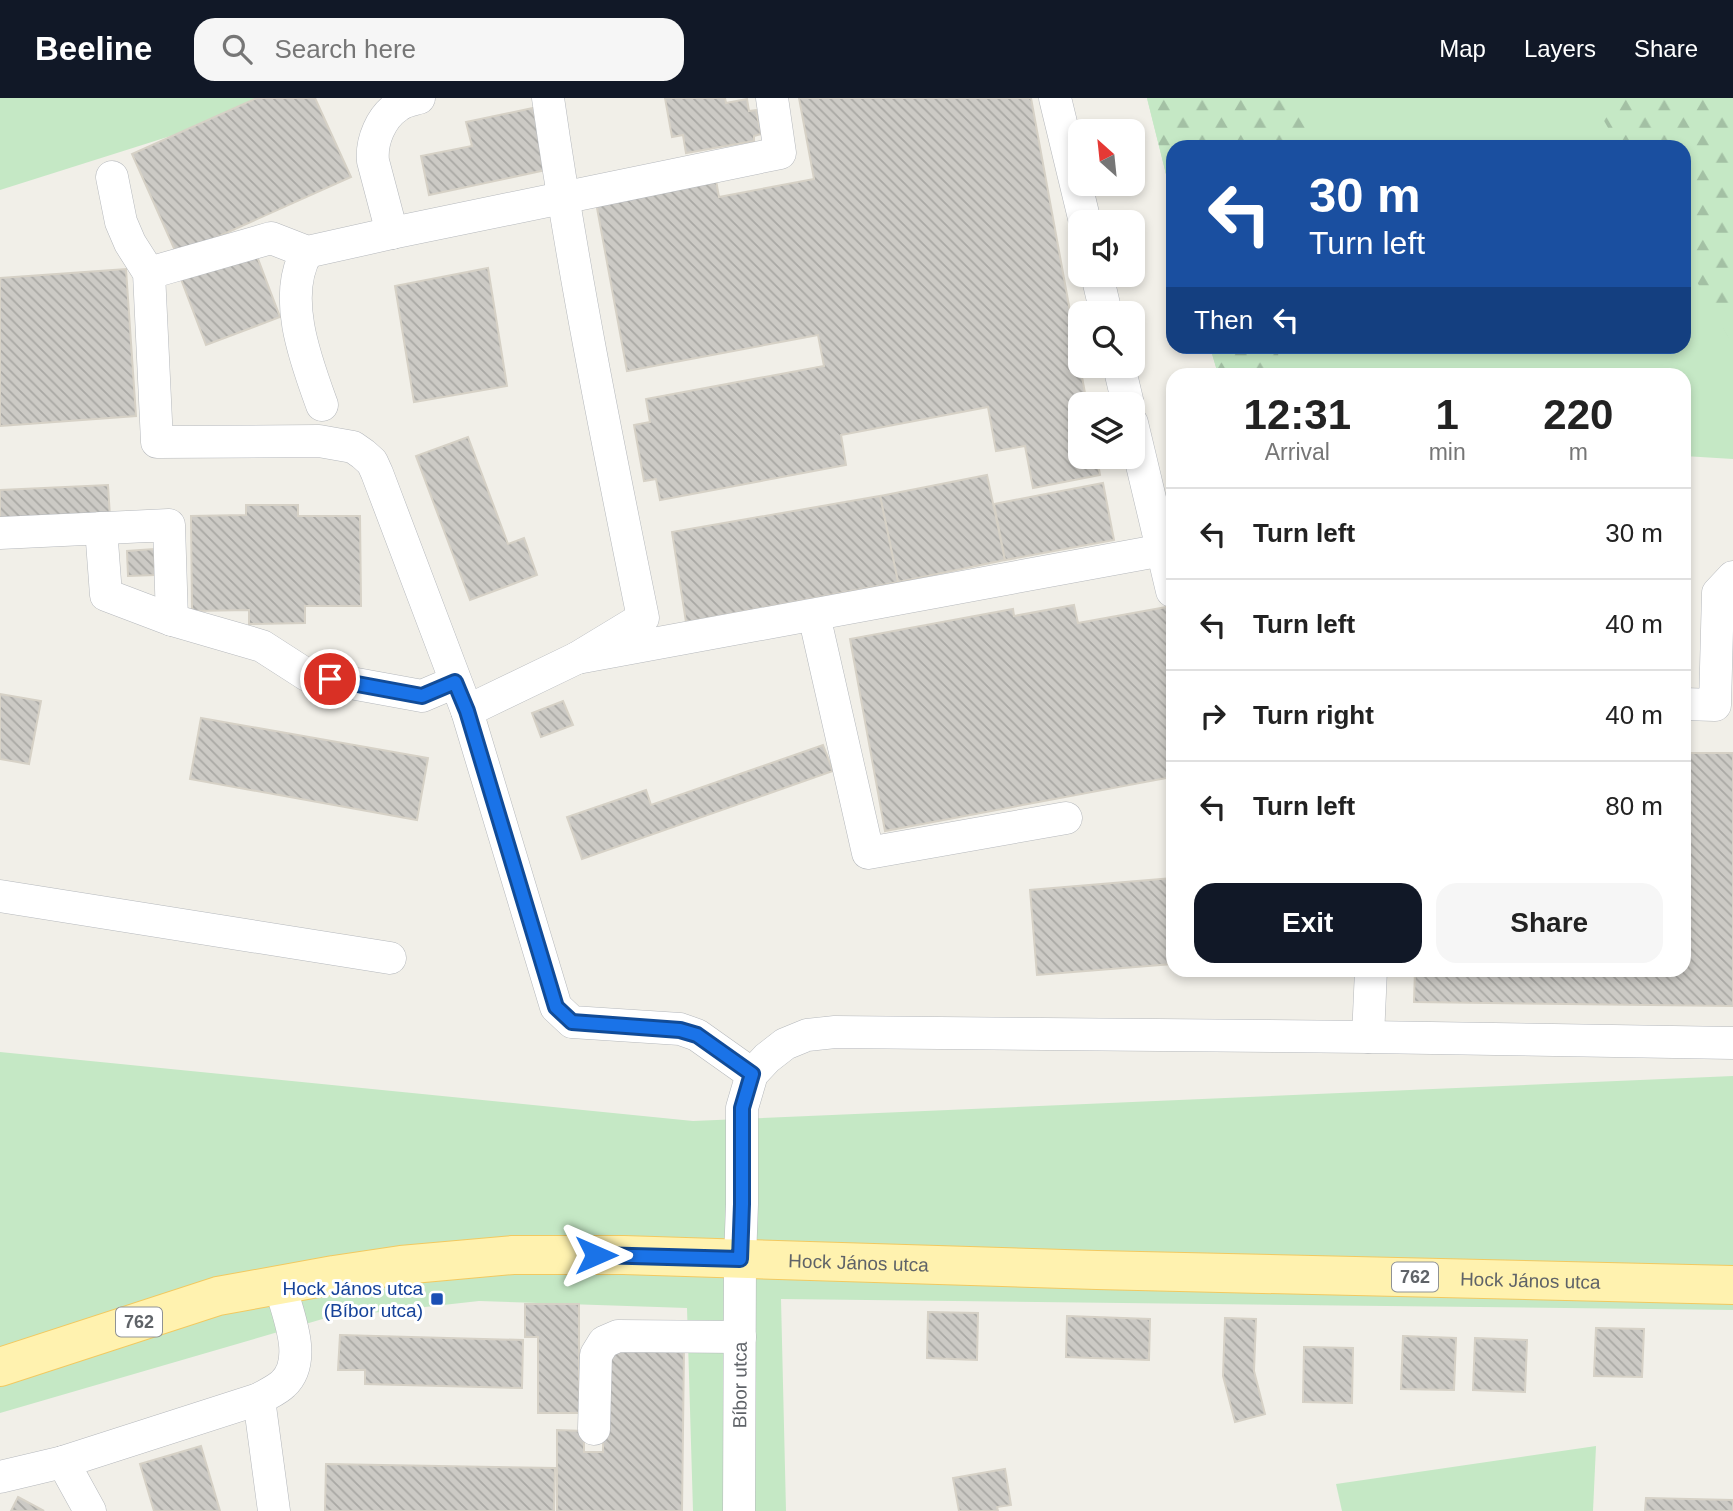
<!DOCTYPE html>
<html lang="en">
<head>
<meta charset="utf-8">
<style>
	body { margin:0; font-family:Arial,sans-serif; background:#f6f6f6; color:#222; height:100vh; display:flex; flex-direction:column; font-size:26px; white-space:nowrap }
	* { box-sizing:border-box; margin:0 }
	p { font-size:23px; color:#767676 }
	.icon { flex:none; width:38px; height:38px; fill:none; stroke:currentColor; stroke-width:2; stroke-linecap:round; stroke-linejoin:round }
	.map { position:relative; flex:1; overflow:hidden }
	.drawer { position:absolute; left:1166px; top:270px; width:525px; height:609px; display:flex; flex-direction:column; background:#fff; border-radius:21px; box-shadow:0 4px 10px #0003 }
	.drawer>* { flex:none }
	.banner { position:absolute; left:1166px; top:42px; width:525px; height:214px; border-radius:21px; box-shadow:0 4px 10px #0003; background:#1a4fa0; color:#fff; overflow:hidden }
	.needle { width:46px; rotate:333deg }
	.tools { position:absolute; left:1068px; top:21px; display:grid; gap:14px }
	.tools a { display:grid; place-items:center; width:77px; height:77px; border-radius:14px; background:#fff; box-shadow:0 4px 10px #0003; font-size:35px }
	.pin { position:absolute; display:grid; place-items:center; width:60px; height:60px; color:#fff; margin:-30px; border:4px solid #fff; border-radius:50%; box-shadow:0 2px 7px #0007 }
	.me { position:absolute; width:77px; margin:-38px; rotate:90deg; stroke-linejoin:round; filter:drop-shadow(0 0 5px #0008) }
	.turn { display:flex; align-items:center; gap:24px; height:147px; padding:0 28px; font-size:32px }
	.turn .icon { width:91px; height:91px; stroke-width:2.5 }
	.turn b { display:block; font-size:49px; line-height:60px }
	.then { display:flex; align-items:center; height:66px; padding:0 28px; background:#0003; gap:14px; font-size:26px }
	.eta { display:flex; justify-content:space-evenly; align-items:center; height:119px; text-align:center }
	.eta b { font-size:42px; font-weight:700; line-height:49px }
	.button { display:flex; gap:14px; margin-top:auto; padding:14px 28px }
	.button a { flex:1; height:80px; border-radius:21px; background:#111827; color:#fff; font-size:28px; font-weight:700; line-height:80px; text-align:center }
	.button a+a { background:#f6f6f6; color:#222 }
	ul { padding:0; list-style:none }
	li { display:flex; align-items:center; gap:21px; height:91px; padding:0 28px; border-top:2px solid #e0e0e0 }
	li div { flex:1 }
	li b { display:block; font-size:26px }
	li em { font-style:normal }
	header { display:flex; align-items:center; gap:42px; box-sizing:border-box; height:98px; padding:0 35px; background:#111827; color:#fff }
	header strong { font-size:33px }
	nav { display:flex; gap:38px; margin-inline-start:auto; font-size:24px }
	.search { width:490px; height:63px; background:#f6f6f6; display:flex; align-items:center; gap:18px; box-sizing:border-box; padding:0 24px; border-radius:21px; color:#767676; font-size:26px }
	.map>svg:first-child { display:block }
	.green { fill:#c5e8c5 }
	.forest { fill:url(#forest-firs) }
	.building { fill:url(#building-back-hatch); stroke:#d6d1c6; stroke-width:2 }
	.lines { fill:none; stroke-linecap:round; stroke-linejoin:round }
	.minor-casing { stroke:#b5b8bc; stroke-width:33 }
	.major-casing { stroke:#f2c960; stroke-width:40 }
	.minor { stroke:#fff; stroke-width:32 }
	.major { stroke:#fff2af; stroke-width:38 }
	.route-casing { stroke:#114b97; stroke-width:18 }
	.route { stroke:#1a73e8; stroke-width:12 }
	.transit-dot { fill:#1a4fb4; stroke:#fff; stroke-width:2.5 }
	.labels { text-anchor:middle; stroke-width:6; stroke-linejoin:round; paint-order:stroke }
	.shield { fill:#fff; stroke:#8f9295; stroke-width:2 }
	.shield-label { font-size:18px; font-weight:bold; fill:#5f6368 }
	.street-label { font-size:19px; fill:#5f6368; stroke:#fff }
	.transit-label { font-size:19px; fill:#164399; stroke:#fff; text-anchor:end }
</style>
</head>
<body>
<header>
<strong>Beeline</strong>
<div class="search"><svg class="icon" aria-label="search" viewBox="0 0 24 24"><circle cx="10" cy="10" r="6"/><path d="M15 15l6 6"/></svg>Search here</div>
<nav><a>Map</a><a>Layers</a><a>Share</a></nav>
</header>
<div class="map">
<svg width="1733" height="1413" viewBox="0 0 1733 1413">
	<defs>
		<pattern id="forest-firs" width="22" height="20" patternUnits="userSpaceOnUse" patternTransform="scale(1.75)"><rect width="22" height="20" fill="#c5e8c5"/><path d="M5 1l3.5 6h-7zM16 11l3.5 6h-7z" fill="#a3c0a4"/></pattern>
		<pattern id="building-back-hatch" width="6" height="6" patternUnits="userSpaceOnUse" patternTransform="scale(1.75)"><rect width="6" height="6" fill="#cccac5"/><path d="M-1 5l2 2M0 0l6 6M5-1l2 2" fill="none" stroke="#a9a8a4"/></pattern>
	</defs>
	<rect width="100%" height="100%" fill="#f1efe8"/>
	<g class="green">
		<path d="M0 0H291L0 92Z"/>
		<path d="M1147 0H1733V361L1684 358V276H1218L1210 249 1684 248V49H1172V100Z"/>
		<path d="M0 954 693 1023 1733 978V1212L781 1201 786 1413H693L687 1210 479 1203 326 1220 0 1315Z"/>
		<path d="M1596 1348 1593 1413H1342L1336 1386Z"/>
	</g>
	<g class="forest">
		<path d="M1147 0H1309L1303 49H1172V100Z"/>
		<path d="M1591 0H1733V247L1684 161V49H1619Z"/>
		<path d="M1210 249H1279L1276 276H1218Z"/>
	</g>
	<g class="building">
		<path d="M257 0H315L351 79 177 157 132 56Z"/>
		<path d="M665 0H725L726 5 747 1 749 13 756 12 761 36 754 38V43L686 55 683 37 672 39Z"/>
		<path d="M799 0H1031L1087 306H1080V359H1097L1100 377 1033 390 1025 348 996 353 988 309 841 337 846 367 660 402 656 381 644 383 634 327 650 324 646 301 824 268 818 237 627 273 595 99 715 77 719 99 814 81Z"/>
		<path d="M533 10 546 72 429 97 421 58 472 48 466 24Z"/>
		<path d="M255 153 280 219 206 247 181 181Z"/>
		<path d="M488 170 507 288 414 304 395 188Z"/>
		<path d="M126 171 136 318 0 328V180Z"/>
		<path d="M468 339 508 446 524 440 537 477 470 502 416 358Z"/>
		<path d="M987 377 1005 462 898 484 880 398Z"/>
		<path d="M1103 385 1114 442 1005 462 994 406Z"/>
		<path d="M108 387 110 419 0 425V392Z"/>
		<path d="M880 398 898 484 686 524 672 434Z"/>
		<path d="M246 407H298V418H360L361 508H305V525L249 526V512L192 513 191 418 246 417Z"/>
		<path d="M154 451 155 477 128 478 127 453Z"/>
		<path d="M1074 507 1078 525 1172 508V679L885 733 850 541 1013 511 1014 518Z"/>
		<path d="M1684 507 1689 508 1688 571H1684Z"/>
		<path d="M0 596 41 603 29 666 0 661Z"/>
		<path d="M563 603 573 627 541 639 532 615Z"/>
		<path d="M201 620 428 660 417 722 190 681Z"/>
		<path d="M823 647 833 673 582 761 567 719 646 692 651 707Z"/>
		<path d="M1684 655H1733V908L1414 904 1415 872H1684Z"/>
		<path d="M1172 780V866L1037 877 1030 792Z"/>
		<path d="M525 1206H579V1315H538V1239H525Z"/>
		<path d="M928 1214 978 1215 977 1262 927 1260Z"/>
		<path d="M1067 1218 1150 1221 1149 1262 1066 1259Z"/>
		<path d="M1225 1220 1256 1221 1254 1273 1265 1316 1235 1324 1223 1278Z"/>
		<path d="M1596 1230 1644 1231 1642 1279 1594 1278Z"/>
		<path d="M340 1237 523 1242 522 1290 365 1286V1272H338Z"/>
		<path d="M1403 1238 1456 1240 1454 1292 1401 1291Z"/>
		<path d="M1475 1240 1527 1242 1525 1294 1473 1292Z"/>
		<path d="M604 1248 684 1249 682 1413H557V1332L584 1333V1354H603Z"/>
		<path d="M1304 1249 1353 1250 1352 1305 1303 1304Z"/>
		<path d="M201 1348 220 1413H154L140 1366Z"/>
		<path d="M326 1366 555 1370 554 1413H325Z"/>
		<path d="M1005 1371 1011 1407 997 1409 998 1413H959L953 1380Z"/>
		<path d="M18 1399 44 1413H11Z"/>
		<path d="M1646 1400 1733 1402V1413H1645Z"/>
	</g>
	<g class="lines">
		<defs>
			<g id="minor">
				<path d="M548 0C573 175 608 347 643 520L577 560 1163 452"/>
				<path d="M1055 0 1085 124"/>
				<path d="M112 79 121 124 130 145 149 175 157 344 319 343 353 349 363 356 372 364 377 375 467 613 556 909 572 924 680 931 697 937 752 976"/>
				<path d="M392 135 373 63C371 43 381 19 398 8 404 3 412 2 419 0"/>
				<path d="M307 154C281 198 306 263 322 307"/>
				<path d="M149 175 271 140 307 154 392 135 780 55 772 0"/>
				<path d="M1097 177 1106 215"/>
				<path d="M1119 268 1128 306"/>
				<path d="M1132 325 1172 493"/>
				<path d="M101 430 106 497 172 522 262 548 307 577 422 598 455 584"/>
				<path d="M0 435 169 427 172 522"/>
				<path d="M814 517 868 755 1066 720"/>
				<path d="M1684 606 1715 607 1718 495 1733 479"/>
				<path d="M467 613 577 560"/>
				<path d="M0 798 390 860"/>
				<path d="M1368 939 1371 872"/>
				<path d="M259 1301 274 1413"/>
				<path d="M594 1331 596 1257 604 1244 618 1238 740 1239"/>
				<path d="M63 1364 90 1413"/>
				<path d="M0 1379 63 1364 259 1301C267 1296 277 1292 283 1286 309 1262 287 1215 280 1187"/>
				<path id="s1" d="M739 1413 740 1161 742 1106V1010L752 976 767 960 785 946 807 937 835 934 1368 939 1733 945"/>
			</g>
			<g id="major">
				<path id="s2" d="M0 1269 218 1198 334 1177 401 1167 513 1157H623L1097 1172 1733 1187"/>
			</g>
		</defs>
		<use href="#minor" class="minor-casing"/>
		<use href="#major" class="major-casing"/>
		<use href="#minor" class="minor"/>
		<use href="#major" class="major"/>
	</g>
	<g class="lines">
		<defs>
			<path id="route" d="M330 581 422 598 455 584 467 613 556 909 572 924 680 932 697 937 752 976 742 1010V1106L740 1161 596 1157"/>
		</defs>
		<use href="#route" class="route-casing"/>
		<use href="#route" class="route"/>
	</g>
	<rect class="transit-dot" x="430" y="1194" width="14" height="14" rx="3.5"/>
	<g class="labels">
		<g class="shield">
			<rect x="1392" y="1164.5" width="46" height="29" rx="5"/>
			<rect x="116" y="1209.5" width="46" height="29" rx="5"/>
		</g>
		<g class="shield-label">
			<text x="1415" y="1185">762</text>
			<text x="139" y="1230">762</text>
		</g>
		<g class="street-label">
			<text dy="7" stroke="none"><textPath href="#s2" startOffset="873">Hock János utca</textPath></text>
			<text dy="7" stroke="none"><textPath href="#s2" startOffset="1545">Hock János utca</textPath></text>
			<text dy="7" stroke="none"><textPath href="#s1" startOffset="126">Bíbor utca</textPath></text>
		</g>
		<g class="transit-label">
			<text x="423" y="1197">Hock János utca<tspan x="423" dy="22">(Bíbor utca)</tspan></text>
		</g>
	</g>
</svg>
<div class="tools">
<a><svg class="needle" viewBox="-14 -14 28 28"><path d="M0-13l5 13h-10z" fill="#e53935"/><path d="M0 13l5-13h-10z" fill="#767676"/></svg></a>
<a><svg class="icon" aria-label="sound" viewBox="0 0 24 24"><path d="M4 9h4l5-4v14l-5-4H4zM17 9q2 3 0 6"/></svg></a>
<a><svg class="icon" aria-label="search" viewBox="0 0 24 24"><circle cx="10" cy="10" r="6"/><path d="M15 15l6 6"/></svg></a>
<a><svg class="icon" aria-label="layers" viewBox="0 0 24 24"><path d="M12 4l9 5-9 5-9-5zM3 14l9 5 9-5"/></svg></a>
</div>
<div class="pin" style="left:330px;top:581px;background:#d93025"><svg class="icon" aria-label="arrive" viewBox="0 0 24 24"><path d="M6 21V4h12l-3 4 3 4H6"/></svg></div>
<svg class="me" style="left:596px;top:1157px" viewBox="-20 -20 40 40"><path d="M0-17L14 15 0 8-14 15z" fill="#1a73e8" stroke="#fff" stroke-width="4"/></svg>
<div class="banner">
<div class="turn"><svg class="icon" aria-label="left" viewBox="0 0 24 24"><path d="M17 20v-9H6M10 6l-5 5 5 5"/></svg><div><b>30 m</b>Turn left</div></div>
<div class="then">Then<svg class="icon" aria-label="left" viewBox="0 0 24 24"><path d="M17 20v-9H6M10 6l-5 5 5 5"/></svg></div>
</div>
<section class="drawer">
<div class="eta">
<div><b>12:31</b><p>Arrival</p></div>
<div><b>1</b><p>min</p></div>
<div><b>220</b><p>m</p></div>
</div>
<ul>
<li><svg class="icon" aria-label="left" viewBox="0 0 24 24"><path d="M17 20v-9H6M10 6l-5 5 5 5"/></svg><div><b>Turn left</b></div><em>30 m</em></li>
<li><svg class="icon" aria-label="left" viewBox="0 0 24 24"><path d="M17 20v-9H6M10 6l-5 5 5 5"/></svg><div><b>Turn left</b></div><em>40 m</em></li>
<li><svg class="icon" aria-label="right" viewBox="0 0 24 24"><path d="M7 20v-9h11M14 6l5 5-5 5"/></svg><div><b>Turn right</b></div><em>40 m</em></li>
<li><svg class="icon" aria-label="left" viewBox="0 0 24 24"><path d="M17 20v-9H6M10 6l-5 5 5 5"/></svg><div><b>Turn left</b></div><em>80 m</em></li>
</ul>
<div class="button"><a>Exit</a><a>Share</a></div>
</section>
</div>
</body>
</html>
